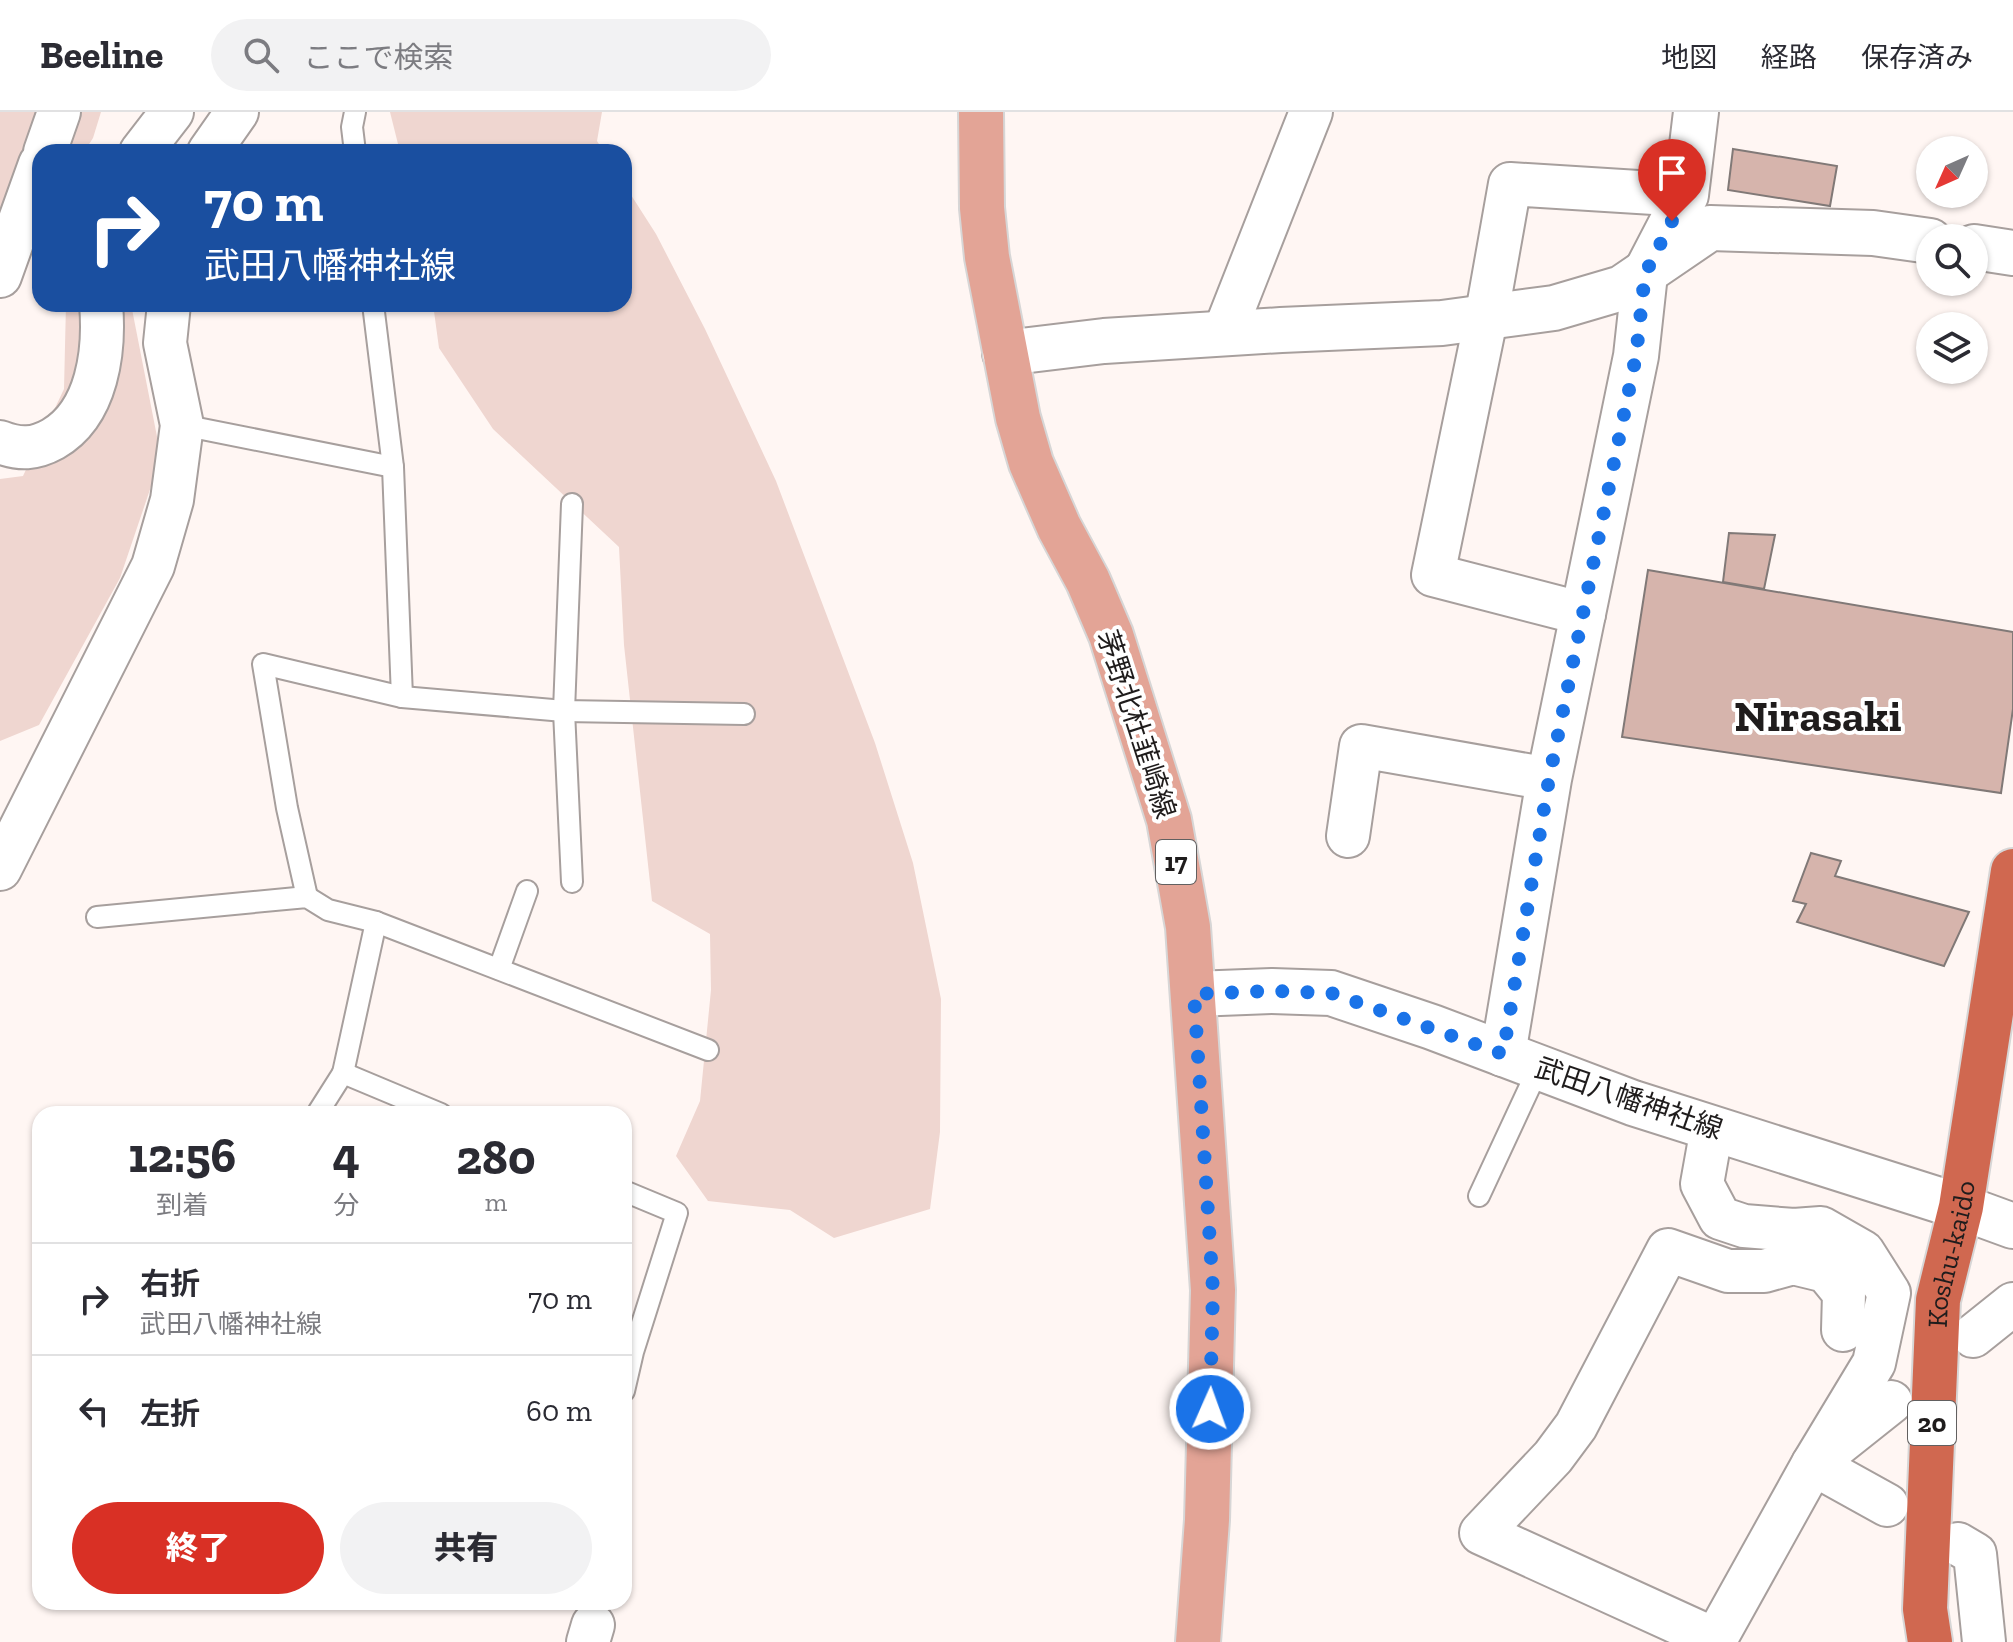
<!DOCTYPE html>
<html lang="ja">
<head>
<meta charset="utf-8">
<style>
	body { margin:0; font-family:"Zilla Slab","Noto Sans JP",serif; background:#f2f2f3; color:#2b2b33; height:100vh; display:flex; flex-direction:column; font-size:30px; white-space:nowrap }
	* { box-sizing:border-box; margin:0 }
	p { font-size:26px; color:#7c7c81 }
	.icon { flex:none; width:44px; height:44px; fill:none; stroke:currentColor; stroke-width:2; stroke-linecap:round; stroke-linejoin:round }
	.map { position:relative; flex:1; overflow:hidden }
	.details { position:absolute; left:32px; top:994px; width:600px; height:504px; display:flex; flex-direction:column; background:#fff; border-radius:24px; box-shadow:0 2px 6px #0004 }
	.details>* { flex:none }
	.top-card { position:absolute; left:32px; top:32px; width:600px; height:168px; border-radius:24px; box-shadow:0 2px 6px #0004; background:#1a4fa0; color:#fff; overflow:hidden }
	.needle { width:52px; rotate:225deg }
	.fabs { position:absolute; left:1916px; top:24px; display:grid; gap:16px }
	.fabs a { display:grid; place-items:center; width:72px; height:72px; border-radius:50%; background:#fff; box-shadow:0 2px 6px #0004; font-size:40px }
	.pin { position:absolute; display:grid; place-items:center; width:68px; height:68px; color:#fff; margin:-82px -34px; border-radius:50% 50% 50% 0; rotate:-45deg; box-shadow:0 0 8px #0007 }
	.pin .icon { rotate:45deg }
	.me { position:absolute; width:88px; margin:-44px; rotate:2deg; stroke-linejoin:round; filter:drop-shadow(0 0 6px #0008) }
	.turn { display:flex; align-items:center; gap:28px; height:168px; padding:0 40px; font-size:36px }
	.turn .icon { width:104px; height:104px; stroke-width:2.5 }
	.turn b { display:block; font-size:56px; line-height:68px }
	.eta { display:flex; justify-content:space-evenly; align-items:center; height:136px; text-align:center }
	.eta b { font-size:48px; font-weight:800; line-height:56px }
	.cta { display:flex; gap:16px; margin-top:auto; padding:16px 40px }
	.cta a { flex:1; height:92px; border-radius:48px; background:#d93025; color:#fff; font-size:32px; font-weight:800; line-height:92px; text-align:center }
	.cta a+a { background:#f2f2f3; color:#2b2b33 }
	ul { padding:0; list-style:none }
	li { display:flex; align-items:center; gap:24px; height:112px; padding:0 40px; border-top:2px solid #e1e1e2 }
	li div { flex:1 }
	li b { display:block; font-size:30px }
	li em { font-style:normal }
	header { display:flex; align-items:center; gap:48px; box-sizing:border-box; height:112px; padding:0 40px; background:#fff; border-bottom:2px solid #e1e1e2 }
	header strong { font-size:38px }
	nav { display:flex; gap:44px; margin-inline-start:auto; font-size:28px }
	.search { width:560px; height:72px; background:#f2f2f3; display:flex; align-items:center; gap:20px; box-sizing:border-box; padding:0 28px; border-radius:44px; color:#7c7c81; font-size:30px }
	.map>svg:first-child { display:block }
	.green { fill:#efd6d0 }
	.building { fill:#d6b4ac; stroke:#817977; stroke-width:2 }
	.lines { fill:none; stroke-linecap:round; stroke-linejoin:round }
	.lane-casing { stroke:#a79f9d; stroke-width:24 }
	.street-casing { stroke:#a79f9d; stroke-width:46 }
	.secondary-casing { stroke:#a79f9d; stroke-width:48 }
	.primary-casing { stroke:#d7d6d6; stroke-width:48 }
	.highway-casing { stroke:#d7d6d6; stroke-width:48 }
	.lane { stroke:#fff; stroke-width:20 }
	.street { stroke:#fff; stroke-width:42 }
	.secondary { stroke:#fff; stroke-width:44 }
	.primary { stroke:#e3a496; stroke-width:44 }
	.highway { stroke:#d06850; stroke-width:44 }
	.route { stroke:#1a73e8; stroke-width:14; stroke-dasharray:0 25.2 }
	.labels { text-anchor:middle; stroke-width:8; stroke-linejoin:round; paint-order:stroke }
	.shield { fill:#fff; stroke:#626060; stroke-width:2 }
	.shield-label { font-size:26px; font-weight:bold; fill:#1f1c1c }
	.street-label { font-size:28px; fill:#1f1c1c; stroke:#fff }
	.town-label { font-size:44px; font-weight:bold; fill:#1f1c1c; stroke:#fff }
</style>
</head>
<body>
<header>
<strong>Beeline</strong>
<div class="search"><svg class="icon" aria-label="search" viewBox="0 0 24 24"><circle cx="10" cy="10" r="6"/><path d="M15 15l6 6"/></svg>ここで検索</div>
<nav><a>地図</a><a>経路</a><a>保存済み</a></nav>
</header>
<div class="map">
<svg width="2013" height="1530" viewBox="0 0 2013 1530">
	<rect width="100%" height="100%" fill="#fff6f3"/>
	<g class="green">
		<path d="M0 0H101L93 26 84 40H40L0 140Z"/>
		<path d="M390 0H602L597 29 604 40H400Z"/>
		<path d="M624 72 656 122 705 217 776 369 875 631 913 751 941 887 940 1020 930 1097 834 1126 790 1098 708 1089 676 1044 700 989 711 878 710 822 652 789 624 533 619 435 493 317 439 236 433 192H624Z"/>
		<path d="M66 192H131L161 345 120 466 39 613 0 629V367L23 364 64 277Z"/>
	</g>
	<g class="building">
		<path d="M1733 37 1837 54 1830 94 1728 78Z"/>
		<path d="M1729 421 1775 423 1764 477 1723 470Z"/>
		<path d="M1648 458 2013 520V597L2001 681 1622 625Z"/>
		<path d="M1811 741 1841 749 1835 764 1969 800 1944 854 1797 810 1806 792 1793 789Z"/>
	</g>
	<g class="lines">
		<defs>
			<g id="lane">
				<path d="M355 40 352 15 355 0"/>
				<path d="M373 192 393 355 402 585"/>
				<path d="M182 313 393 355"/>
				<path d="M572 392 564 599 572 770"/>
				<path d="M307 785 287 696 263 552 402 585 564 599 744 602"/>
				<path d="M97 805 307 785 328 798 376 810 343 961"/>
				<path d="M376 810 708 938"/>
				<path d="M499 857 527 779"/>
				<path d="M317 1002 343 961 441 1002"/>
				<path d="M624 1079 677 1101 633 1240 624 1279"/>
				<path d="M1479 1084 1539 955"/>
			</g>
			<g id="street">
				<path d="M45 40 59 0"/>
				<path d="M141 40 172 0"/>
				<path d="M209 40 237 0"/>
				<path d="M0 164 40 52"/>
				<path d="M1224 221 1311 0"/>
				<path d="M0 330C20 338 35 337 53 327 98 301 105 238 101 192"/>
				<path d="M1584 502 1433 463 1486 207 1510 72 1686 83"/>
				<path d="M1348 724 1361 634 1549 667"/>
				<path d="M0 757 153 454 172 388 182 313 165 231 169 192"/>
				<path d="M1712 1016 1702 1072 1720 1106 1744 1114 1794 1118 1821 1116 1863 1140 1889 1181 1874 1251 1813 1352 1714 1530"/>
				<path d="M1973 1224 2013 1192"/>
				<path d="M1887 1393 1813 1352 1891 1290"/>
				<path d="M1958 1432 1975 1442 1984 1530"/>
				<path d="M1716 1528 1481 1421 1553 1345 1576 1314 1668 1138 1728 1159H1764L1793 1151 1826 1159 1844 1181 1843 1218"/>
				<path d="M588 1530 593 1513"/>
			</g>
			<g id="secondary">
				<path d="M1974 135 2013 141"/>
				<path d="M1005 241 1104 229 1281 218 1442 211 1554 196 1622 176 1710 116 1873 121 1930 129"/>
				<path d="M1194 882 1272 879 1331 881 1432 915 1633 991 1961 1095 2013 1114"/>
				<path d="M1503 942 1549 667 1636 244 1645 162 1686 83 1696 0"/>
			</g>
			<path id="primary" d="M981 0 982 96 987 145 1018 306 1031 351 1059 415 1088 469 1111 523 1169 708 1188 815 1213 1178 1207 1408 1198 1530"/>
			<g id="highway">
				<path id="s1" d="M1930 1530 1925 1497 1938 1188 1961 1095 2013 759"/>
			</g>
		</defs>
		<use href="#lane" class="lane-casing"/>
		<use href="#street" class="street-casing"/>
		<use href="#secondary" class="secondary-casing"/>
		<use href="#primary" class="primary-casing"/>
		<use href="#highway" class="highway-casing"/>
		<use href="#lane" class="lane"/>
		<use href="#street" class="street"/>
		<use href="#secondary" class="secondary"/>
		<use href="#primary" class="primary"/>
		<use href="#highway" class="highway"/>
	</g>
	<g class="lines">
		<path class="route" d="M1210 1297 1213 1178 1194 882 1272 879 1331 881 1503 942 1549 667 1636 244 1645 162 1672 109"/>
	</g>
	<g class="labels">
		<g class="shield">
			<rect x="1156" y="728" width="40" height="44" rx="6"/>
			<rect x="1908" y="1289" width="48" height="44" rx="6"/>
		</g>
		<g class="shield-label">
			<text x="1176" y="759">17</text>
			<text x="1932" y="1320">20</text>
		</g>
		<g class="street-label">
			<text transform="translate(1137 612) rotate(72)" y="10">茅野北杜韮崎線</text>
			<text transform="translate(1629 986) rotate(19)" y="10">武田八幡神社線</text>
			<text dy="10" stroke="none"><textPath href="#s1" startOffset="390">Koshu-kaido</textPath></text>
		</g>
		<g class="town-label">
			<text x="1818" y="619">Nirasaki</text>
		</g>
	</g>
</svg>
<div class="fabs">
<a><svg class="needle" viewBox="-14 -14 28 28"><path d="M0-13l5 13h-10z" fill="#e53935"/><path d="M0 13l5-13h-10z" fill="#7c7c81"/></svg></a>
<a><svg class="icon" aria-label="search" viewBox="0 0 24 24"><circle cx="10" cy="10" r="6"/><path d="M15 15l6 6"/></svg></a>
<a><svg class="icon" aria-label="layers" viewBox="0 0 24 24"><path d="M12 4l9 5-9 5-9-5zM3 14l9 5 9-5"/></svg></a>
</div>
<div class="pin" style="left:1672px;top:109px;background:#d93025"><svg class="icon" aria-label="arrive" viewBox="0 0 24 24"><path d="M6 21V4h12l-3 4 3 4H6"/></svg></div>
<svg class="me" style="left:1210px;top:1297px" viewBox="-20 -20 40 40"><circle r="17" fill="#1a73e8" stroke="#fff" stroke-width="3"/><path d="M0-11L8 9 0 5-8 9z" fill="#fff"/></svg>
<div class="top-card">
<div class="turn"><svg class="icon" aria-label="right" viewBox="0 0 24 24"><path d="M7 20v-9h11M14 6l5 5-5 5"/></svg><div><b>70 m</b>武田八幡神社線</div></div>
</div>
<section class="details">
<div class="eta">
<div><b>12:56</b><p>到着</p></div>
<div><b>4</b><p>分</p></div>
<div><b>280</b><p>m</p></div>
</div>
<ul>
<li><svg class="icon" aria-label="right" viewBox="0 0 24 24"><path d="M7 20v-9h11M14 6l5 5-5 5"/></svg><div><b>右折</b><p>武田八幡神社線</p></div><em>70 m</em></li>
<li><svg class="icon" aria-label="left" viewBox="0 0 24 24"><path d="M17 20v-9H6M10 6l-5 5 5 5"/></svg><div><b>左折</b></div><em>60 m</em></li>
</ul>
<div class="cta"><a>終了</a><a>共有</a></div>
</section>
</div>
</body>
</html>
